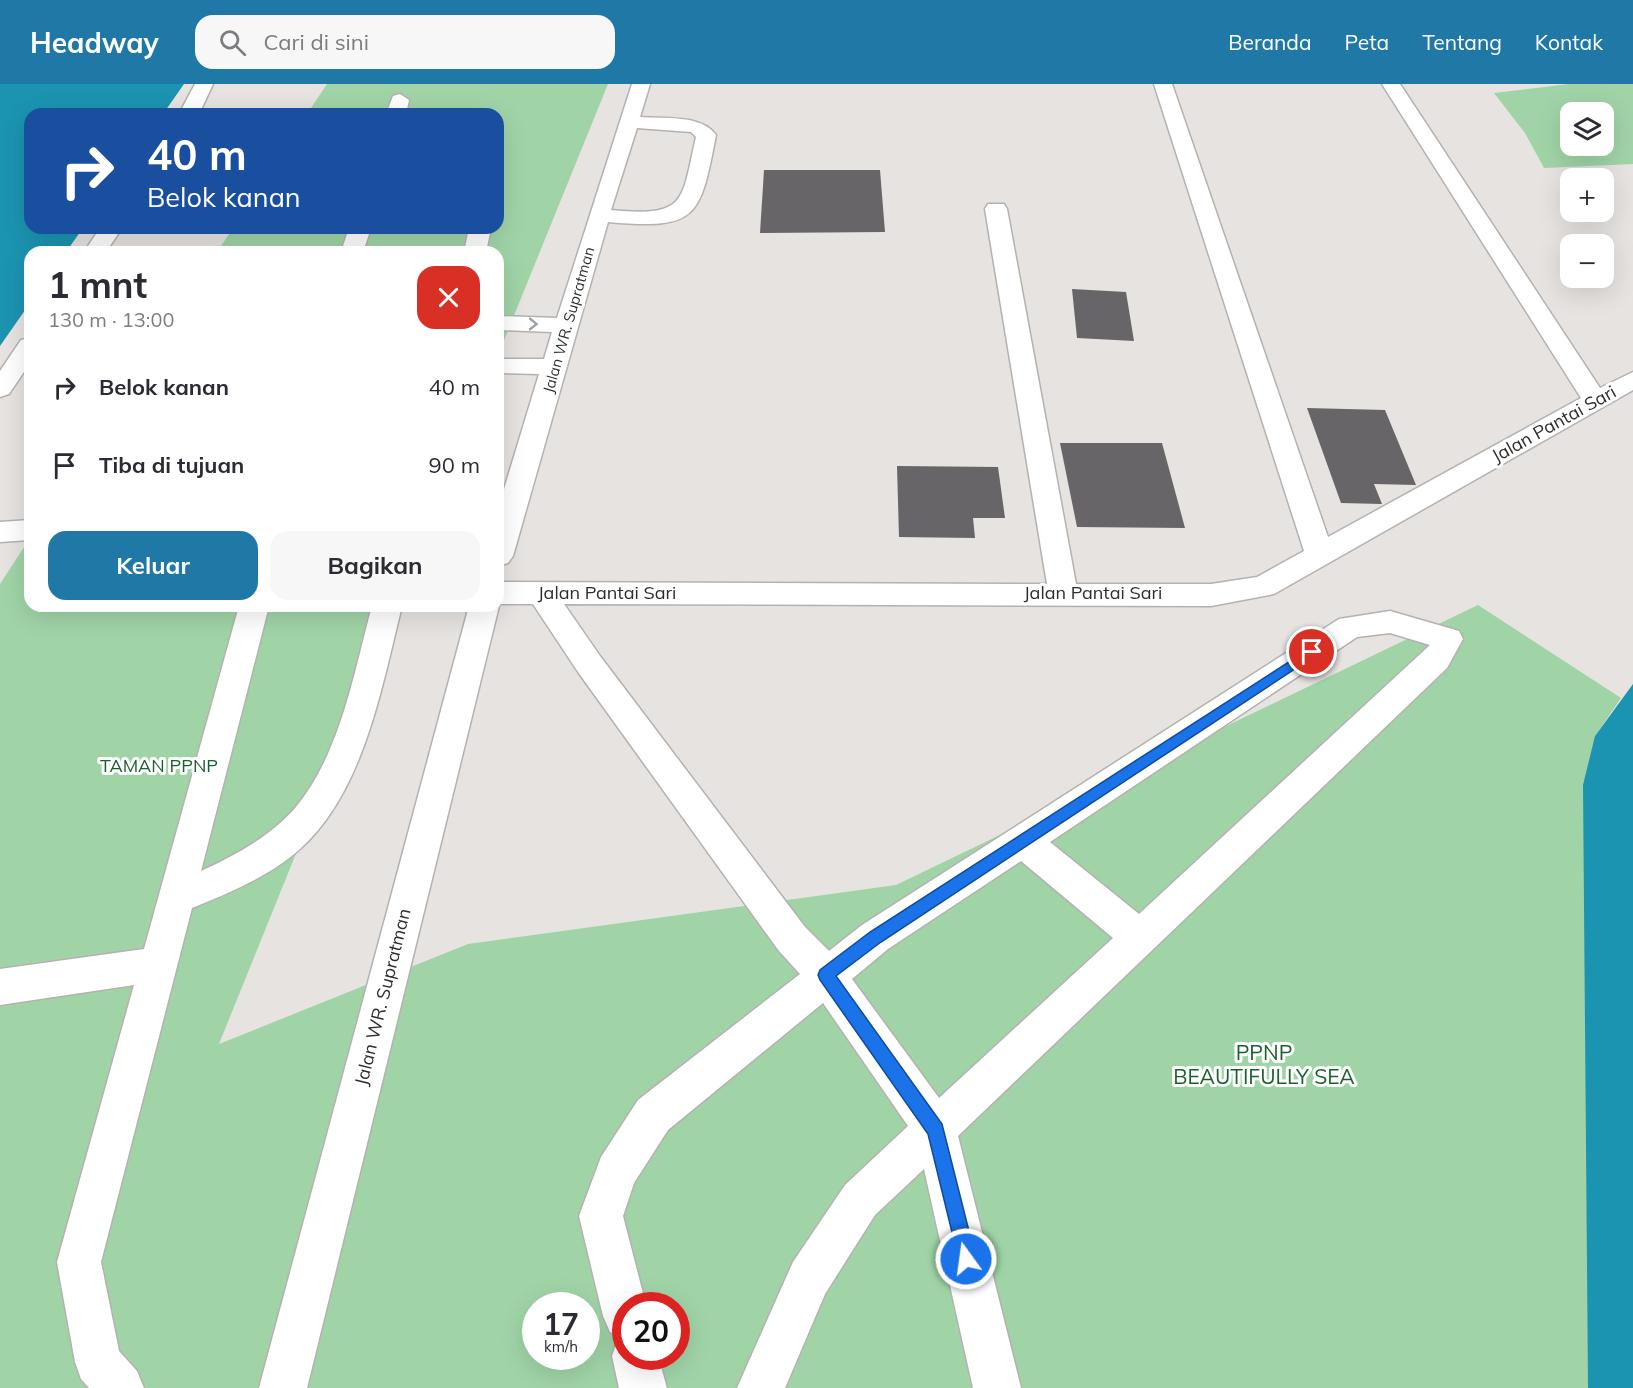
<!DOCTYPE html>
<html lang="id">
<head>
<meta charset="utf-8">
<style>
	body { margin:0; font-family:Mulish,sans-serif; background:#f7f7f7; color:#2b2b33; height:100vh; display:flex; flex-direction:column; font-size:22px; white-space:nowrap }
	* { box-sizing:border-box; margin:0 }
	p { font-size:20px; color:#7c7c81 }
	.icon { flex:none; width:33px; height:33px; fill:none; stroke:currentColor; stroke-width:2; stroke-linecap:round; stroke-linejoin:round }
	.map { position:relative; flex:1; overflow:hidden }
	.drawer { position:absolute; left:24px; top:162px; width:480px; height:366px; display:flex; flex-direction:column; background:#fff; border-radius:18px; box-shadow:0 6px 24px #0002 }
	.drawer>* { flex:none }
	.banner { position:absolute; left:24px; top:24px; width:480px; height:126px; border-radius:18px; box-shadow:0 6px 24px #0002; background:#1a4fa0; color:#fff; overflow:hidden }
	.buttons { position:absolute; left:1560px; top:18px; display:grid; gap:12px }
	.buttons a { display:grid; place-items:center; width:54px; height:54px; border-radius:12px; background:#fff; box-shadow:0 6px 24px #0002; font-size:30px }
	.speed { position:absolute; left:522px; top:1208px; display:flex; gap:12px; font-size:30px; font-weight:700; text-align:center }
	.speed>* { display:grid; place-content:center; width:78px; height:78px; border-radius:50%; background:#fff; box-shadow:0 6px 24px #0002; line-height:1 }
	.speed small { font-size:15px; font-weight:400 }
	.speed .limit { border:9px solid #d22; background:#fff; color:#111 }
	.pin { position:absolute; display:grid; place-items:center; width:51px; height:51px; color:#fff; margin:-26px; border:3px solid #fff; border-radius:50%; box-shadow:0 2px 6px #0007 }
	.me { position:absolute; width:66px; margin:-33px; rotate:346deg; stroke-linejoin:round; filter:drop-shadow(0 0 4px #0008) }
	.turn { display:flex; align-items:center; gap:21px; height:126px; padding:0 24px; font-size:27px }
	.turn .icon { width:78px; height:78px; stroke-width:2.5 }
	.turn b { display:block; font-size:42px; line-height:51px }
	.round { display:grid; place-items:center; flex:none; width:63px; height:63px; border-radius:18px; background:#f7f7f7 }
	.overview { display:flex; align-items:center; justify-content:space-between; height:102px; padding:0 24px }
	h1 { font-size:36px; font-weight:700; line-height:45px }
	.cta { display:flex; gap:12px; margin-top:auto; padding:12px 24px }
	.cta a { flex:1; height:69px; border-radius:18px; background:#2078a7; color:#fff; font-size:24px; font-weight:700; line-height:69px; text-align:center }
	.cta a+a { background:#f7f7f7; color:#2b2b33 }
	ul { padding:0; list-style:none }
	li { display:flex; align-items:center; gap:18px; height:78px; padding:0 24px }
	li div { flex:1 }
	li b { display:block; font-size:22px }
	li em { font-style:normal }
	header { display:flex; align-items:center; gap:36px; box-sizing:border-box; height:84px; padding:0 30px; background:#2078a7; color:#fff }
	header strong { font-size:28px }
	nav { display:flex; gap:33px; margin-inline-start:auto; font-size:21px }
	.search { width:420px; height:54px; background:#f7f7f7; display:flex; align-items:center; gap:15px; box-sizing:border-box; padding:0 21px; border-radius:18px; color:#7c7c81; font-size:22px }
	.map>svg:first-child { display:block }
	.green { fill:#a0d4a7; fill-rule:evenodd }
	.water { fill:#1b94b1 }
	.building { fill:#676567 }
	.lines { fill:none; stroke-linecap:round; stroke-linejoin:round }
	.minor-casing { stroke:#b4b2b0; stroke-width:3 }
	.minor { fill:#fff; fill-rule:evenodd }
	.oneway { stroke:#a1a0a0 }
	.route { fill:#1a73e8; stroke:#114b97; stroke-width:1.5 }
	.labels { text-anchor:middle; stroke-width:6; stroke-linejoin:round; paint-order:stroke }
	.far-street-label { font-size:15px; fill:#2e2d2c; stroke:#fff }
	.street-label { font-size:18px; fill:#2e2d2c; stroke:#fff }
	.park-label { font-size:18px; fill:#19612c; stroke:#fff }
	.near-park-label { font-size:21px; fill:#19612c; stroke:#fff }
</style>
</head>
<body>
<header>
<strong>Headway</strong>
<div class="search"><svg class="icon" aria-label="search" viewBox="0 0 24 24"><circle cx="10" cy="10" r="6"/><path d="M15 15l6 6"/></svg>Cari di sini</div>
<nav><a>Beranda</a><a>Peta</a><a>Tentang</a><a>Kontak</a></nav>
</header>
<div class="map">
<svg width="1633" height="1304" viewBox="0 0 1633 1304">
	<rect width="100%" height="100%" fill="#e6e3e1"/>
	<g class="green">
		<path d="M327 0H608L498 271V168H217L233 144H498V30H307Z"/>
		<path d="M1569 0H1633V80L1544 84 1525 49 1494 9ZM1570 28H1604V62H1570Z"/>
		<path d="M30 454V522H396L219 960 468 860 896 801 1478 521 1621 614 1595 652 1588 1304H0V500ZM536 1221H586V1272H536ZM626 1221H676V1272H626Z"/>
	</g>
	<g class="water">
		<path d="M0 0H184L163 30H30V144H83L66 168H30V219L0 262Z"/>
		<path d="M1633 600V1304H1588L1583 701 1595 652Z"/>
	</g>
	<g class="building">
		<path d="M764 86H880L885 148 760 149Z"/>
		<path d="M1072 205 1126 208 1134 257 1077 254Z"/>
		<path d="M1307 324 1385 326 1416 401 1374 400 1382 420 1341 419Z"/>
		<path d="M1060 359H1162L1185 444 1077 443Z"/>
		<path d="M897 382 998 383 1005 434H973L975 454 899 453Z"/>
	</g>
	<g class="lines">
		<defs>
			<g id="minor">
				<path d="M195 0H213L199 30H179Z"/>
				<path d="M632 0H650L640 33C663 35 701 30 716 51 700 134 698 146 608 138L513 472 508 479 498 482V425L539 290 498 289V275H544L552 248 498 246V232L557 234ZM637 44 691 48 696 53C681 119 687 133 611 126Z"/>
				<path d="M1154 0H1172L1328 453 1581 314 1382 0H1400L1600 304 1633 288V306L1274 510 1211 522 564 520 600 572 805 843 829 867 862 841 1339 535 1390 527 1459 547 1463 555 1447 584 958 1052 1021 1304H973L924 1085 875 1131 825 1210 785 1304H737L793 1178 845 1101 908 1042 823 919 668 1046 634 1099 623 1132 646 1221H626V1272H658L667 1304H619L612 1272 618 1255 623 1254 610 1248 603 1232 579 1132 601 1073 638 1016 800 890 779 867 578 588 533 520H498V498L1047 500 985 125 988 120H1004L1007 125 1076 500H1211L1257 493 1304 467ZM1390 549 1430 561 1139 830 1050 758 1357 553ZM1021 777 1113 854 939 1014 852 895 888 865Z"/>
				<path d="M400 10 409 16 406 30H386L393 12Z"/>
				<path d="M100 144H122L106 168H84Z"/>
				<path d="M349 144H371L363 168H341Z"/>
				<path d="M469 144H491L486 168H464Z"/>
				<path d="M30 254V279L9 310 0 313V287L21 256Z"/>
				<path d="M30 436V456L0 458V438Z"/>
				<path d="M498 520 499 522 307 1304H259L469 522Z"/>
				<path d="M239 522H269L201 787C236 771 271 752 296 723 341 668 354 588 372 522H402C382 601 364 708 300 765 270 792 229 809 192 824L101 1178 119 1267 137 1287 144 1304H89L81 1295 75 1278 57 1178 134 901 0 921V885L144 865Z"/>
			</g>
		</defs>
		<use href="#minor" class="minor-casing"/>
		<use href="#minor" class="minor"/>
	</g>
	<defs><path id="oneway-chevron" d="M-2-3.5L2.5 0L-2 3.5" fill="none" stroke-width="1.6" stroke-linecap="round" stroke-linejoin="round" transform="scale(1.5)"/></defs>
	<use class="oneway" href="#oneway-chevron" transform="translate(533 240) rotate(1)"/>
	<path class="route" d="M1312 563 1318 568 1316 571 881 858 836 892 942 1040 976 1175 973 1181 966 1184 960 1181 928 1050 820 896 818 891 820 886 870 848Z"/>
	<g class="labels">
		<g class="far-street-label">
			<text transform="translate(569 236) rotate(-74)" y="5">Jalan WR. Supratman</text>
		</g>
		<g class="street-label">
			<text transform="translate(1554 340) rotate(-29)" y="6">Jalan Pantai Sari</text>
			<text x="607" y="515">Jalan Pantai Sari</text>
			<text x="1093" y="515">Jalan Pantai Sari</text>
			<text transform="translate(383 913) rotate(-76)" y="6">Jalan WR. Supratman</text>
		</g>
		<g class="park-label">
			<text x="159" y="688">TAMAN PPNP</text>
		</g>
		<g class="near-park-label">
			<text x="1264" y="976">PPNP<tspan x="1264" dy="24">BEAUTIFULLY SEA</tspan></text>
		</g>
	</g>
</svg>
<div class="buttons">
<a><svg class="icon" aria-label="layers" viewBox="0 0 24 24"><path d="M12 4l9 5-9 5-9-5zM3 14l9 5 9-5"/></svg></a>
<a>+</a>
<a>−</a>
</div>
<div class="speed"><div>17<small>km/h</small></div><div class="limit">20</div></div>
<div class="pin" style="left:1312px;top:568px;background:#d93025"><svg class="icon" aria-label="arrive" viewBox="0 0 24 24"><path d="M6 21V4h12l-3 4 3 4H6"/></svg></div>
<svg class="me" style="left:966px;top:1175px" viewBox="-20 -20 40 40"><circle r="17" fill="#1a73e8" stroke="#fff" stroke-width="3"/><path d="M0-11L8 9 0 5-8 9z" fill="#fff"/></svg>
<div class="banner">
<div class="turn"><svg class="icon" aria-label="right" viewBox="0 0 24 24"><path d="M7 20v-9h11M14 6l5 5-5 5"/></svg><div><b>40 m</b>Belok kanan</div></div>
</div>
<section class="drawer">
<div class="overview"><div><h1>1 mnt</h1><p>130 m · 13:00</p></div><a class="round" style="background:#d93025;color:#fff"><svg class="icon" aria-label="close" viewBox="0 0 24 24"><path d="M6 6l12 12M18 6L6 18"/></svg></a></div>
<ul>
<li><svg class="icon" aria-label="right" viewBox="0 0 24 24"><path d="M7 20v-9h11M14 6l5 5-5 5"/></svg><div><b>Belok kanan</b></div><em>40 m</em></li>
<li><svg class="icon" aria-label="arrive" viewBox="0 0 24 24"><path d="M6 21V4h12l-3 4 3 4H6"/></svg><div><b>Tiba di tujuan</b></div><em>90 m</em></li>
</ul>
<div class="cta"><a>Keluar</a><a>Bagikan</a></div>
</section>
</div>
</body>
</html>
